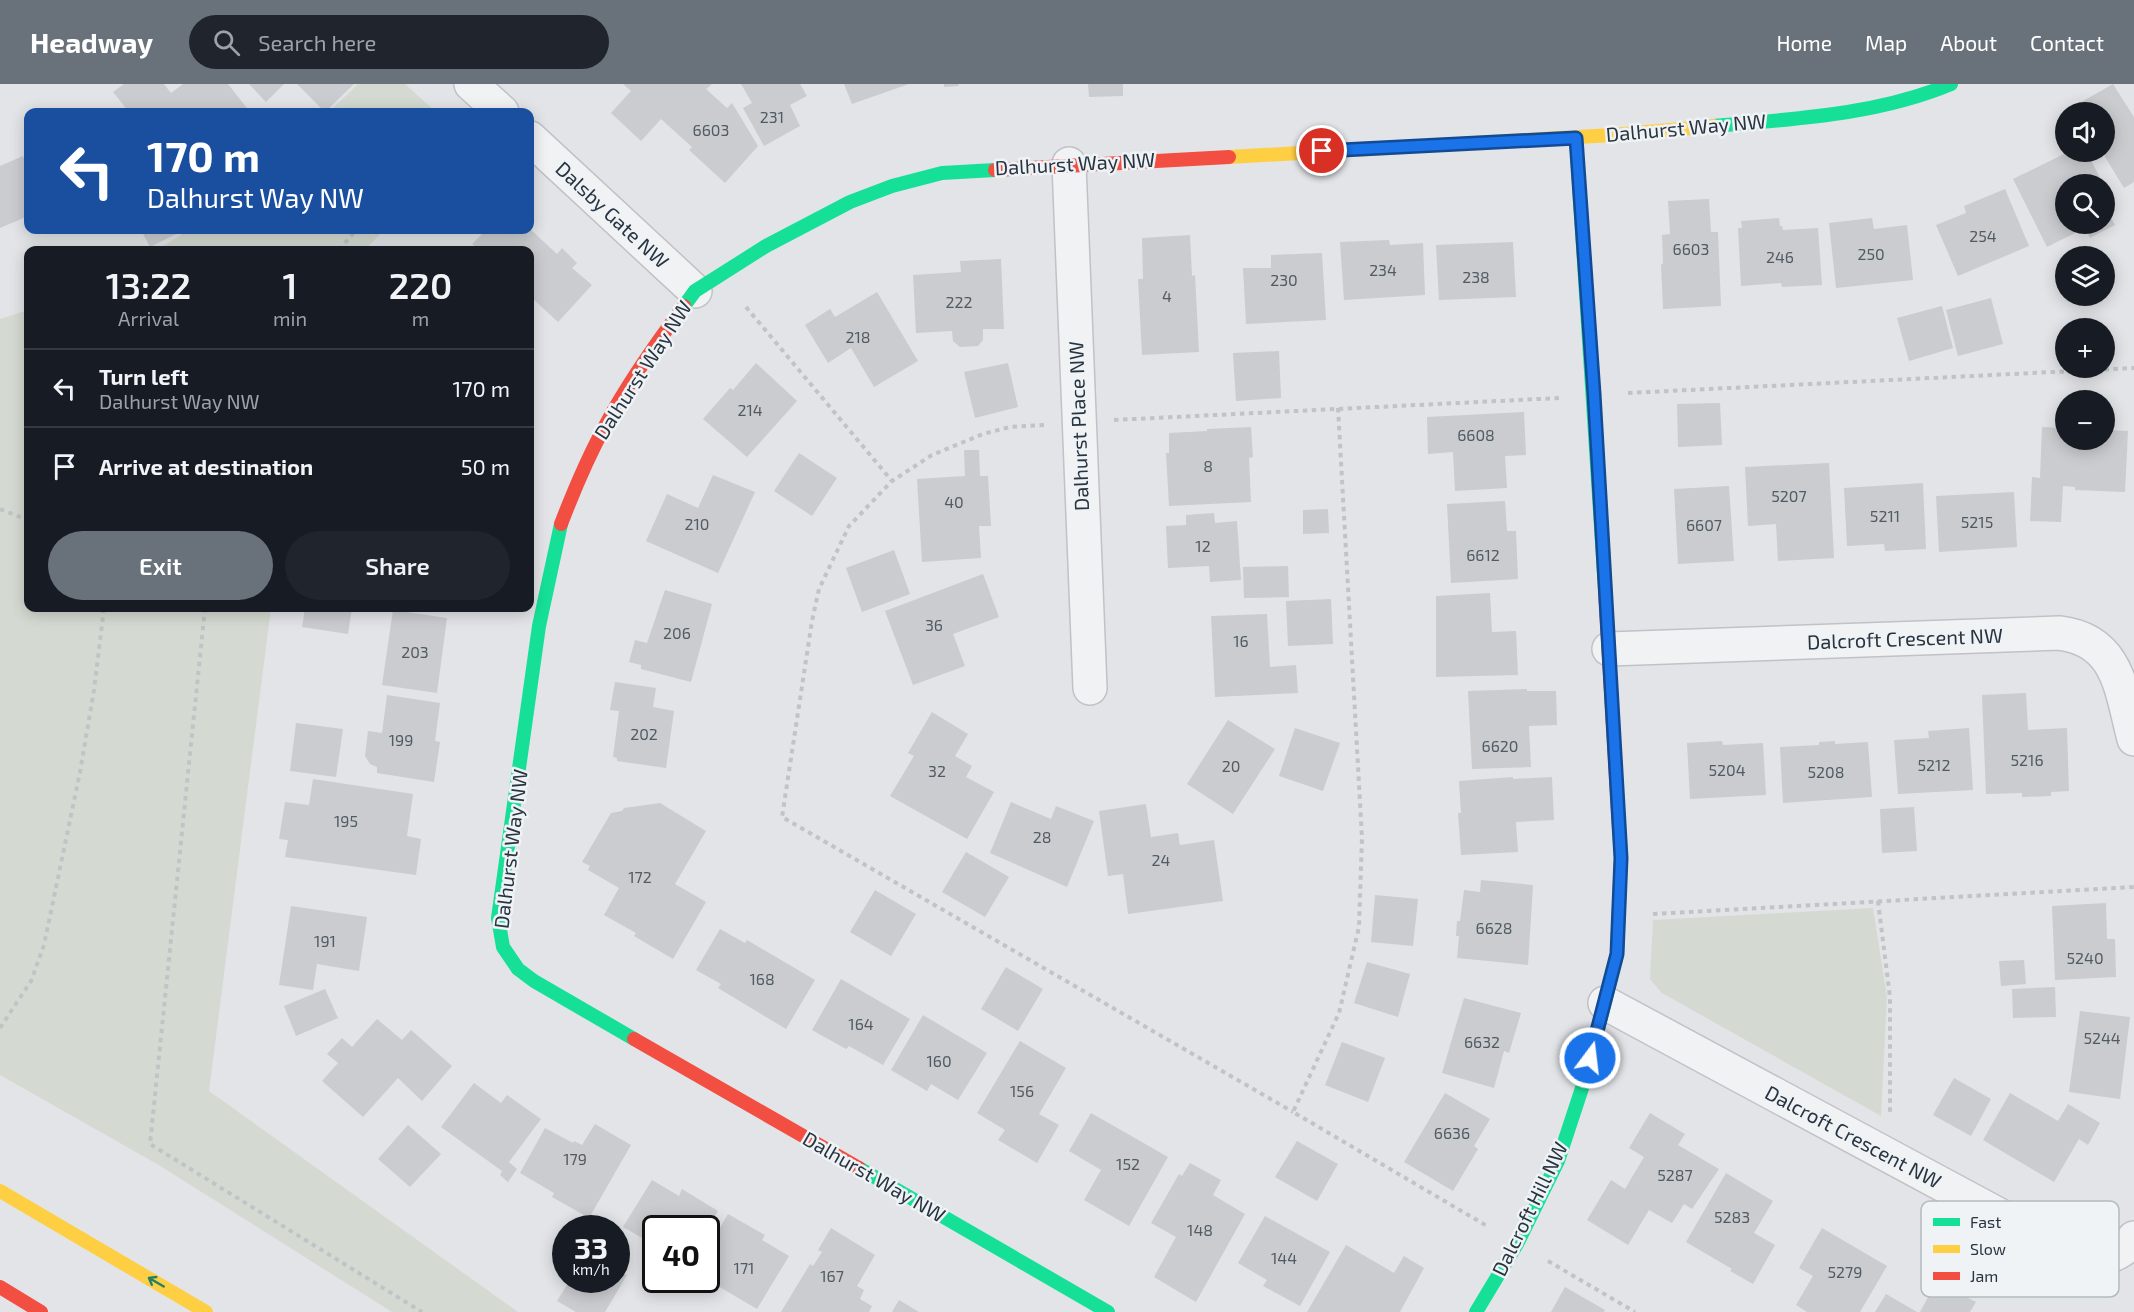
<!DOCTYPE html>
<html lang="en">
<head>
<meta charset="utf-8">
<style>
	body { margin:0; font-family:"Exo 2",sans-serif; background:#20242c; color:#f1f3f6; height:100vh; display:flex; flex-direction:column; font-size:22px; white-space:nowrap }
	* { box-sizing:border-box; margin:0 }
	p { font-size:20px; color:#9ea1a6 }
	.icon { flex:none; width:33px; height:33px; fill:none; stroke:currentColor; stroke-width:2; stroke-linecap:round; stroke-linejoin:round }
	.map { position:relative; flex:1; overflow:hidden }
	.side { position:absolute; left:24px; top:162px; width:510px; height:366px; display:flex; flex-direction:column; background:#171b24; border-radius:12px; box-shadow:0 3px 15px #0003 }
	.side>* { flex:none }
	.banner { position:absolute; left:24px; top:24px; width:510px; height:126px; border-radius:12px; box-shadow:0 3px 15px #0003; background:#1a4fa0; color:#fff; overflow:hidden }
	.tools { position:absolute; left:2055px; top:18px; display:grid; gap:12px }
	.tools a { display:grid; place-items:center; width:60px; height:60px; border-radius:50%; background:#171b24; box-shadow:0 3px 15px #0003; font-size:30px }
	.speed { position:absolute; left:552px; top:1131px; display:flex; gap:12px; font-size:30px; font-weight:700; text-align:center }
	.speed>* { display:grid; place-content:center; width:78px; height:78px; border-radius:50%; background:#171b24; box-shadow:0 3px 15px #0003; line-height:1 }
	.speed small { font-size:15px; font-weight:400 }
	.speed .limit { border:3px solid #111; border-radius:9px; background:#fff; color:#111 }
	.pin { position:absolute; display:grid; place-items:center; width:51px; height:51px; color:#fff; margin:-26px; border:3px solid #fff; border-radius:50%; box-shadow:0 2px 6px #0007 }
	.me { position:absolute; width:66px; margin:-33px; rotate:15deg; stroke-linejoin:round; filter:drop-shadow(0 0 4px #0008) }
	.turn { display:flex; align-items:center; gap:21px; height:126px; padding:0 24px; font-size:27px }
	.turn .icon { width:78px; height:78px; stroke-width:2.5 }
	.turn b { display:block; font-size:42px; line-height:51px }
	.eta { display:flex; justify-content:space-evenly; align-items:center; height:102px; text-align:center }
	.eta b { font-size:36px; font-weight:600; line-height:42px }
	.button { display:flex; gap:12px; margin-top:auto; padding:12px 24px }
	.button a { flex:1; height:69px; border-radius:36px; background:#69727a; color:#fff; font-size:24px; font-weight:600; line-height:69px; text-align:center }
	.button a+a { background:#20242c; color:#f1f3f6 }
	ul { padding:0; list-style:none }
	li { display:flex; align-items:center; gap:18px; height:78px; padding:0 24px; border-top:2px solid #363941 }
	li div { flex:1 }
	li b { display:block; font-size:22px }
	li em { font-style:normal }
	header { display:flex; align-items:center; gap:36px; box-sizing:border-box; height:84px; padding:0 30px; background:#69727a; color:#fff }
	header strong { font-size:28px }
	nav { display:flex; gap:33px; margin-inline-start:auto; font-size:21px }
	.search { width:420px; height:54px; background:#20242c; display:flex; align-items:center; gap:15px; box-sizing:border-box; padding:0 21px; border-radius:33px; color:#9ea1a6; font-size:22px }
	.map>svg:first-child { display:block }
	.green { fill:#d4dad2 }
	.building { fill:#cacccf }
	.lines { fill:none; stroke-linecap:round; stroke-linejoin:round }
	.street-casing { stroke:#c0c2c5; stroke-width:36 }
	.path { stroke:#c0c4c7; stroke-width:4; stroke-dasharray:4.5 4.5; stroke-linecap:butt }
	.street { stroke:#f1f2f3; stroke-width:33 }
	.fast { stroke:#16e098; stroke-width:14 }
	.slow { stroke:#ffcf43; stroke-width:14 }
	.jam { stroke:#f24e42; stroke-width:14 }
	.oneway { stroke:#208168 }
	.route-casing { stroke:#114b97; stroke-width:15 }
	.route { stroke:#1a73e8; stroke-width:10 }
	.labels { text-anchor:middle; stroke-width:5; stroke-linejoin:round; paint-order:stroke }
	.number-label { font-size:16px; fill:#515b64 }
	.street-label { font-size:20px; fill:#283440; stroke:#eff3f6 }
	.key { fill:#eff3f6; stroke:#b3babf; stroke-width:1.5 }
	.key-label { font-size:16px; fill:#283440 }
</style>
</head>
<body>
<header>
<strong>Headway</strong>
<div class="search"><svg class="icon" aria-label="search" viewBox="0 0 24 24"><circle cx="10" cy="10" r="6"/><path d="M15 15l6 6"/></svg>Search here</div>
<nav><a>Home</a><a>Map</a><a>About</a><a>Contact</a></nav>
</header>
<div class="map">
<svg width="2134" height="1228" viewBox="0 0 2134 1228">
	<rect width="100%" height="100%" fill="#e2e4e7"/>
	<g class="green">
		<path d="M358 0H405L436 28H329Z"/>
		<path d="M189 146H384L365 166H157Z"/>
		<path d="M28 226V524H271L209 1007 518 1228H392L157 1080 0 991V235Z"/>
		<path d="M1873 824 1887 913 1881 1032 1662 909 1650 895 1653 836Z"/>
	</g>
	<g class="building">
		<path d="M124 0H164L171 9 183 0H228L250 28H129L113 8Z"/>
		<path d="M249 0H284L266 18Z"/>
		<path d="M297 0H354L325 28Z"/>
		<path d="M623 0H712L706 5 727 24 732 19 758 62 725 99 689 66 692 63 661 35 641 57 611 29 631 7Z"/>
		<path d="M741 0H800L807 12 790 21 800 42 764 62 743 24 752 19Z"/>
		<path d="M844 0H909L852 20Z"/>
		<path d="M944 0H958L959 2 944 3Z"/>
		<path d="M1088 0H1123V12L1089 13Z"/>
		<path d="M2113 0 2134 33V98L2124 104 2102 68H2104V28H2080L2076 21Z"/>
		<path d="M2068 68H2087L2103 100H2066V140H2104V121L2115 141 2090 154 2085 144 2047 163 2013 95Z"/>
		<path d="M23 72 28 86V132L0 144V82Z"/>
		<path d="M2005 105 2029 162 1958 192 1936 141 1966 129 1964 122Z"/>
		<path d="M1709 115 1711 148H1718L1721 222 1663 225 1661 180H1663L1662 151 1670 150 1668 117Z"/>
		<path d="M1779 134 1780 142H1782L1783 146 1818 144 1822 201 1782 203 1781 199 1741 202 1738 144H1742L1741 137Z"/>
		<path d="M1872 134 1874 145 1907 141 1913 196 1836 204 1829 139Z"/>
		<path d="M141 146H184L150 163Z"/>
		<path d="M486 146H531L557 170 562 164 577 179 572 184 592 201 558 238 530 212V166H479L472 160Z"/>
		<path d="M1190 151 1192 192 1195 191 1199 268 1142 271 1138 195H1143L1142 154Z"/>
		<path d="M1389 156 1390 161 1423 159 1425 211 1344 216 1340 158Z"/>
		<path d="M1513 158 1516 213 1439 216 1436 161Z"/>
		<path d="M1322 169 1326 236 1246 240 1243 184H1271V171Z"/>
		<path d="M1001 175 1004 245H983V256L978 262 960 263 953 257 952 247 916 249 913 191 961 188 960 177Z"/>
		<path d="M877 208 918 277 874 303 851 264 828 279 805 241 830 225 835 233Z"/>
		<path d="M1991 214 2003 260 1958 272 1946 226Z"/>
		<path d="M1942 222 1953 264 1909 277 1897 234Z"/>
		<path d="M1279 267 1281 314 1236 317 1233 269Z"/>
		<path d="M756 279 797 317 747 373 703 335 730 304 733 306Z"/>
		<path d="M1008 279 1018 323 975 334 964 288Z"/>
		<path d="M1720 319 1722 361 1678 363 1677 320Z"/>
		<path d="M1524 328 1526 371 1505 372 1507 404 1455 407 1453 368 1428 370 1427 333Z"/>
		<path d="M1251 343 1253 373 1249 374 1251 418 1169 422 1166 369H1169V349L1207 347V345Z"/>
		<path d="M2042 343 2066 344V356H2104V346L2128 347 2125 408 2075 406V403L2063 402 2061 438 2030 437 2032 393 2040 394Z"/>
		<path d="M964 366H979L980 392H988L991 442H979L981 474 922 478 917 395 965 392Z"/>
		<path d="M799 369 837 394 812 432 774 407Z"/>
		<path d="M1829 379 1834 474 1778 477 1776 440 1748 442 1745 383Z"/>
		<path d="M713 391 755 408 718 489 646 457 667 410 698 424Z"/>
		<path d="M1923 399 1926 465 1885 467 1884 460 1847 462 1844 404Z"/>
		<path d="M1729 402 1734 477 1678 480 1674 405Z"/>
		<path d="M2014 408 2017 463 1939 468 1936 412Z"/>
		<path d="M1505 417 1507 447H1516L1518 495 1451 499 1447 420Z"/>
		<path d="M1328 425 1329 449 1303 450V426Z"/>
		<path d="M1214 429 1215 439 1237 437 1241 496 1210 498 1209 482 1168 484 1166 442 1186 441V431Z"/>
		<path d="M894 466 910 510 862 528 846 484Z"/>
		<path d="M1288 482 1289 513 1244 514 1243 483Z"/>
		<path d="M983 490 999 533 953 550 965 582 913 601 885 527Z"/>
		<path d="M665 506 712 520 691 598 641 585V581L629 578 635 556 647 559Z"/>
		<path d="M1490 509 1492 548 1516 547 1518 591 1436 593V512Z"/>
		<path d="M1331 515 1333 560 1288 562 1286 517Z"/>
		<path d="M305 524H352L348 550 302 543Z"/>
		<path d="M393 526 447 534 437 609 382 601Z"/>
		<path d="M1267 530 1270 583 1296 581 1298 609 1215 613 1211 532Z"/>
		<path d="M615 598 656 604 653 623 674 627 666 684 617 677V674L613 673 619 627 610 626Z"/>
		<path d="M1527 605V607H1556L1557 641 1529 642 1531 683 1472 685 1468 607Z"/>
		<path d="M2026 609 2028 646 2067 644 2069 707 2051 708V712L2022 713V709L1986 710 1982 611Z"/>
		<path d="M387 611 440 619 435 657 440 658 434 698 377 689V683L370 680 365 672 368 647 382 649Z"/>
		<path d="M932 628 968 650 955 672 972 682 966 693 994 708 967 755 890 712 914 672 908 669Z"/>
		<path d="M1228 636 1275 665 1233 730 1187 700Z"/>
		<path d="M296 639 343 645 336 693 290 687Z"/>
		<path d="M1295 644 1340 659 1323 707 1279 692Z"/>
		<path d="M1969 644 1973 706 1898 710 1894 656 1929 654 1928 647Z"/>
		<path d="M1722 657 1723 661 1763 659 1766 711 1690 715 1687 659Z"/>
		<path d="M1835 657V660L1868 658 1872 713 1783 719 1780 663 1819 661V658Z"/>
		<path d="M1513 693V695L1552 693 1554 736 1516 738 1518 768 1461 771 1458 729H1461L1459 697Z"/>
		<path d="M313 695 413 710 407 752 421 755 416 791 285 773 288 756 279 755 285 718 309 721Z"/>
		<path d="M1011 718 1051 735 1056 722 1094 737 1067 803 990 769Z"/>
		<path d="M660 719 706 747 675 800 706 818 673 875 634 852 636 849 604 831 619 804 588 786 590 782 582 778 611 729 622 727 624 724Z"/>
		<path d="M1146 720 1151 753 1178 749 1180 761 1214 756 1223 817 1128 830 1123 790 1108 792 1099 727Z"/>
		<path d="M1914 723 1917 767 1882 769 1880 725Z"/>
		<path d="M966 768 1009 793 985 833 942 808Z"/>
		<path d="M1481 796 1533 801 1528 881 1457 874 1459 852H1456L1457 837H1460L1464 806 1480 808Z"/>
		<path d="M875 806 916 830 891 872 850 848Z"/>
		<path d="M1375 811 1418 815 1413 862 1371 858Z"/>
		<path d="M2106 819 2107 855H2115L2116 893 2055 896 2052 822Z"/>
		<path d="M291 822 367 833 359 887 317 880 313 906 279 901Z"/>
		<path d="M720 845 745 859 747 856 815 896 786 945 718 904 721 900 696 886Z"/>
		<path d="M2024 876 2026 900 2001 902 1999 877Z"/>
		<path d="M1367 878 1410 890 1398 933 1354 919Z"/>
		<path d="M1006 883 1043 905 1018 947 981 925Z"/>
		<path d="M841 895 910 935 883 981 849 962 846 965 812 946Z"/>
		<path d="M2055 903 2056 933 2013 934 2012 905Z"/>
		<path d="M325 905 338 934 296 952 284 922Z"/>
		<path d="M1464 914 1521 929 1509 969 1504 967 1494 1004 1442 989Z"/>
		<path d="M2080 927 2130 933 2120 1015 2069 1008Z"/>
		<path d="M923 931 987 969 958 1016 931 1000 927 1007 891 986Z"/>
		<path d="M377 935 402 956 411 946 452 982 422 1017 398 994 363 1033 322 997 338 979 327 970 342 954 352 963Z"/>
		<path d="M1020 957 1066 984 1039 1030 1059 1041 1037 1079 998 1056 1005 1046 977 1029Z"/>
		<path d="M1342 958 1385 974 1368 1018 1325 1001Z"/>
		<path d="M1954 994 1991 1015 1971 1052 1933 1031Z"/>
		<path d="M474 999 501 1019 507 1011 541 1035 509 1078 517 1085 508 1098 500 1091 502 1087 441 1043Z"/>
		<path d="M1445 1009 1490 1035 1474 1062 1478 1065 1453 1107 1404 1078Z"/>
		<path d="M2010 1009 2058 1037 2068 1020 2100 1039 2088 1061 2079 1055 2054 1098 1983 1056Z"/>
		<path d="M1091 1029 1168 1073 1129 1142 1084 1116 1101 1086 1069 1067Z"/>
		<path d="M1650 1029 1685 1050 1678 1061 1719 1085 1692 1125 1684 1120 1672 1139 1649 1126 1628 1161 1587 1136 1611 1096 1625 1105 1644 1073 1629 1064Z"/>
		<path d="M595 1040 631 1061 589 1134 552 1113 554 1109 520 1089 545 1044 573 1059 574 1057 582 1061Z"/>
		<path d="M408 1041 441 1070 410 1103 378 1075Z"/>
		<path d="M1297 1057 1338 1080 1317 1117 1275 1093Z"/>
		<path d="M1190 1079 1221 1096 1213 1111 1245 1130 1196 1218 1154 1193 1176 1153 1151 1139 1179 1090 1182 1092Z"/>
		<path d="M1726 1089 1773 1117 1754 1149 1775 1161 1753 1200 1730 1187 1732 1185 1686 1158Z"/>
		<path d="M652 1096 679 1112 682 1105 718 1127 708 1144H656V1162L623 1143Z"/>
		<path d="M728 1130 765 1151 762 1156 789 1172 757 1225 706 1195V1167Z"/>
		<path d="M1265 1132 1330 1168 1300 1222 1263 1202 1267 1196 1238 1179Z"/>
		<path d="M831 1144 875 1171 857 1202 864 1206 860 1215 872 1222 869 1228H781L810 1180 813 1182 822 1168 818 1166Z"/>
		<path d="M1822 1144 1887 1182 1860 1228H1807L1796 1221 1813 1192 1799 1184Z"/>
		<path d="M1346 1161 1394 1189 1404 1172 1424 1184 1400 1228H1307Z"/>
		<path d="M616 1185 627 1191 605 1228H576L557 1217 570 1196H616Z"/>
		<path d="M1937 1197 1976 1218 1970 1228H1920Z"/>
		<path d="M1565 1203 1605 1226 1604 1228H1551Z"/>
		<path d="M1886 1210 1917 1228H1875Z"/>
		<path d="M899 1216 919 1228H892Z"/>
	</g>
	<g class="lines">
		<defs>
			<g id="street">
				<path d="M471 0 502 28"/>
				<path d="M530 54 695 207"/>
				<path d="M1069 80 1090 604"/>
				<path d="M1609 565 2059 549C2119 556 2121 606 2134 655"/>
				<path d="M1605 919 2077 1173C2099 1178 2120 1173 2134 1154"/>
			</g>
		</defs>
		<use href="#street" class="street-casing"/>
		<g class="path">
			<path d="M339 166 356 146"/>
			<path d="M746 223 892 397"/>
			<path d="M1628 309 2134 284"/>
			<path d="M1338 324 1362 754 1359 843 1339 929 1293 1028 1487 1142"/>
			<path d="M1114 336 1559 314"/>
			<path d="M1044 341 1010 343 983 350 932 371 892 397 849 442 819 505 812 537 782 733 1293 1028"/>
			<path d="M0 425 28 436"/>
			<path d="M205 524 150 1060 422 1228"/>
			<path d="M1878 817 1890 913V1032"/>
			<path d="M1653 830 2134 803"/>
			<path d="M0 944 31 897 44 861 80 688 94 606 104 524"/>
			<path d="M1548 1177 1635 1228"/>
		</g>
		<use href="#street" class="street"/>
		<g class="fast">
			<path d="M1714 42C1793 35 1877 31 1951 0"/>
			<path d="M1576 54 1605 505"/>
			<path d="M684 222 695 207 766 162 850 118 892 102 942 89 995 86"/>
			<path d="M561 440 539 542 498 834 503 863 518 885 534 897 634 955"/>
			<path d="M859 1084 1108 1228"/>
			<path d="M1476 1228 1517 1160 1558 1077 1586 992 1617 870 1621 774 1619 744"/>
		</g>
		<g class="slow">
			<path d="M1229 73 1613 51 1714 42"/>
			<path d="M0 1107 206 1228"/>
		</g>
		<g class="jam">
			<path d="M995 86 1229 73"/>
			<path d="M561 440C574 406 588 373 605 342 626 302 657 258 684 222"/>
			<path d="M1605 505 1619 744"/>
			<path d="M634 955 859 1084"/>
			<path d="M0 1203 41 1228"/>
		</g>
	</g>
	<defs><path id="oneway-shaft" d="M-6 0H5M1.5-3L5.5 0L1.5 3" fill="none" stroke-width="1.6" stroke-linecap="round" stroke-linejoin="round" transform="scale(1.5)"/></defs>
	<use class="oneway" href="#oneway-shaft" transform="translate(156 1198) rotate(-150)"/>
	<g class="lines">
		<defs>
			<path id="route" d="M1322 67 1576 54 1594 310 1621 774 1617 870 1590 974"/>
		</defs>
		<use href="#route" class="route-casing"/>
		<use href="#route" class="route"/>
	</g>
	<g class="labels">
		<g class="number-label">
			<text x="772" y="39">231</text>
			<text x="711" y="52">6603</text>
			<text x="1983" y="158">254</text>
			<text x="1691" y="171">6603</text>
			<text x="1871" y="176">250</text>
			<text x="1780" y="179">246</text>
			<text x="1383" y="192">234</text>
			<text x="1476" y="199">238</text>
			<text x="1284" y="202">230</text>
			<text x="1167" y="218">4</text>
			<text x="959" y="224">222</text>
			<text x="858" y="259">218</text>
			<text x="750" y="332">214</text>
			<text x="1476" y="357">6608</text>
			<text x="1208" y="388">8</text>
			<text x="1789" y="418">5207</text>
			<text x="954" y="424">40</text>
			<text x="1885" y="438">5211</text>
			<text x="1977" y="444">5215</text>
			<text x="697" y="446">210</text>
			<text x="1704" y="447">6607</text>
			<text x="1203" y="468">12</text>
			<text x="1483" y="477">6612</text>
			<text x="934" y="547">36</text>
			<text x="677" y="555">206</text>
			<text x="1241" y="563">16</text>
			<text x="415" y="574">203</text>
			<text x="644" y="656">202</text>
			<text x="401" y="662">199</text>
			<text x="1500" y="668">6620</text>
			<text x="2027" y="682">5216</text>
			<text x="1934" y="687">5212</text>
			<text x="1231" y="688">20</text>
			<text x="1727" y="692">5204</text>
			<text x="937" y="693">32</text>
			<text x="1826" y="694">5208</text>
			<text x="346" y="743">195</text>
			<text x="1042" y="759">28</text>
			<text x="1161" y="782">24</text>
			<text x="640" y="799">172</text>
			<text x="1494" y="850">6628</text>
			<text x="325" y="863">191</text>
			<text x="2085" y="880">5240</text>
			<text x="762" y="901">168</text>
			<text x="861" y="946">164</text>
			<text x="2102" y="960">5244</text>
			<text x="1482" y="964">6632</text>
			<text x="939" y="983">160</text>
			<text x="1022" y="1013">156</text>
			<text x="1452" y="1055">6636</text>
			<text x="575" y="1081">179</text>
			<text x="1128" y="1086">152</text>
			<text x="1675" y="1097">5287</text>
			<text x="1732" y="1139">5283</text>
			<text x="1200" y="1152">148</text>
			<text x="1284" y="1180">144</text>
			<text x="744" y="1190">171</text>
			<text x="1845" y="1194">5279</text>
			<text x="832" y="1198">167</text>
		</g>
		<g class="street-label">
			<text transform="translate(1686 44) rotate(-5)" y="7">Dalhurst Way NW</text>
			<text transform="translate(1075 80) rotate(-3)" y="7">Dalhurst Way NW</text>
			<text transform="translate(612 131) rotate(43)" y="7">Dalsby Gate NW</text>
			<text transform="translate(643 286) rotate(-57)" y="7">Dalhurst Way NW</text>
			<text transform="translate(1079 342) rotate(-92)" y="7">Dalhurst Place NW</text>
			<text transform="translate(1905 555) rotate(-2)" y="7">Dalcroft Crescent NW</text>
			<text transform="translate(511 765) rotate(-83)" y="7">Dalhurst Way NW</text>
			<text transform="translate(1853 1053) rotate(28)" y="7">Dalcroft Crescent NW</text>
			<text transform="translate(874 1093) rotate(30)" y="7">Dalhurst Way NW</text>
			<text transform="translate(1530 1125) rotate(-64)" y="7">Dalcroft Hill NW</text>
		</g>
	</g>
	<rect x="1921" y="1117" width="198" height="96" rx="9" class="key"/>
	<rect x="1933" y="1134" width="27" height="8" fill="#16e098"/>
	<rect x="1933" y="1161" width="27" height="8" fill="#ffcf43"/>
	<rect x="1933" y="1188" width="27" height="8" fill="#f24e42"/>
	<g class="key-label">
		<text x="1970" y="1144">Fast</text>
		<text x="1970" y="1171">Slow</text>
		<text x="1970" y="1198">Jam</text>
	</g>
</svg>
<div class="tools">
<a><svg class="icon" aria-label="sound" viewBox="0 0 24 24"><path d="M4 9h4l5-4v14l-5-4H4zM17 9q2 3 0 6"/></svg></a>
<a><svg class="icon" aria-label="search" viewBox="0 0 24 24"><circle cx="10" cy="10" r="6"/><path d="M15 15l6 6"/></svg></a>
<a><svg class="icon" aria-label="layers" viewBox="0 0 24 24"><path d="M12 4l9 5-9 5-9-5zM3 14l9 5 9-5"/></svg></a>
<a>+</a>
<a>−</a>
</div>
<div class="speed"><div>33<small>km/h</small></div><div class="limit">40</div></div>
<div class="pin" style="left:1322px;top:67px;background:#d93025"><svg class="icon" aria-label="arrive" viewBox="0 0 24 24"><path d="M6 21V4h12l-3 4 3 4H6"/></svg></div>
<svg class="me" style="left:1590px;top:974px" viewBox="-20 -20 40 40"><circle r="17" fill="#1a73e8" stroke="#fff" stroke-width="3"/><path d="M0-11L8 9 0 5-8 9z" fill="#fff"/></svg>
<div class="banner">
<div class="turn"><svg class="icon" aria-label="left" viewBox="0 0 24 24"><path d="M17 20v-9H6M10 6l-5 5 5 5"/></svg><div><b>170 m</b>Dalhurst Way NW</div></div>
</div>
<section class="side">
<div class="eta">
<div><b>13:22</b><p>Arrival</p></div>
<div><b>1</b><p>min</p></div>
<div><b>220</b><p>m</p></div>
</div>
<ul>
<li><svg class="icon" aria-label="left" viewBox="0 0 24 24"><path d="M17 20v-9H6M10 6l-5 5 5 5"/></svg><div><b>Turn left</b><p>Dalhurst Way NW</p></div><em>170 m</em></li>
<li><svg class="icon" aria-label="arrive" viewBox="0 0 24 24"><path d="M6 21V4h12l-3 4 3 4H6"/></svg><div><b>Arrive at destination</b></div><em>50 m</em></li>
</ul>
<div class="button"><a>Exit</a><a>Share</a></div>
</section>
</div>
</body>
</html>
